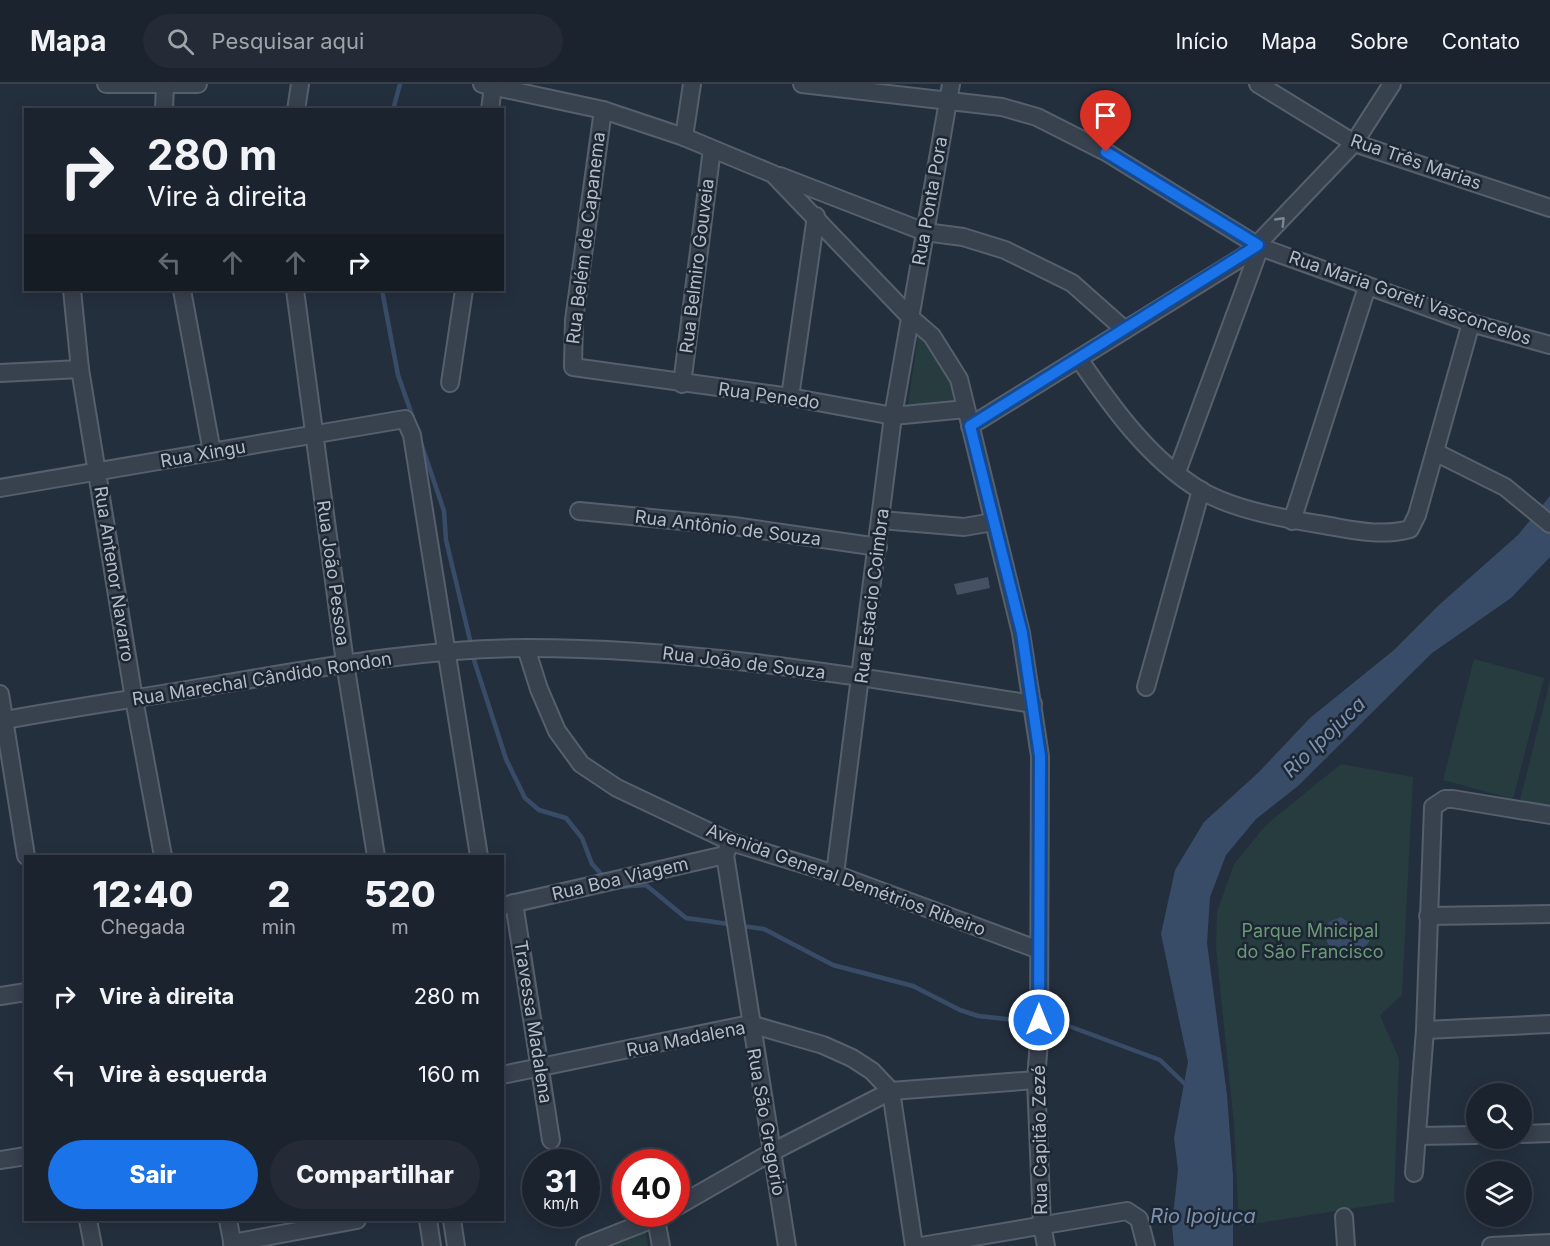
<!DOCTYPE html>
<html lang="pt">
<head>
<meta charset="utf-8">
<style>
	body { margin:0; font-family:Inter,sans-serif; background:#242b36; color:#f1f3f6; height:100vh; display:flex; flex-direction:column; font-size:22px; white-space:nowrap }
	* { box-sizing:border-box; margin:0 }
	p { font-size:20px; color:#a0a4aa }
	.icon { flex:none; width:33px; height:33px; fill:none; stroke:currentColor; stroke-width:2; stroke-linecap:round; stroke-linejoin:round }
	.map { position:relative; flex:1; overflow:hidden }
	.panel { position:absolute; left:24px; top:771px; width:480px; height:366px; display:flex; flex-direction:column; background:#1b232e; border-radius:0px; box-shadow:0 3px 15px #0003,0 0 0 2px #39404a }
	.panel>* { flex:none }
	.hud { position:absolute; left:24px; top:24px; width:480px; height:183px; border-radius:0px; box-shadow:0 3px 15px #0003,0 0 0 2px #39404a; background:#1b232e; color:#f1f3f6; overflow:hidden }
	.buttons { position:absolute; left:1466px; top:999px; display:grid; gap:12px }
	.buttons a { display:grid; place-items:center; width:66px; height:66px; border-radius:50%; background:#1b232e; box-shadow:0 3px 15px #0003,0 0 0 2px #39404a; font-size:30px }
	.speed { position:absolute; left:522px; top:1065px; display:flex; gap:12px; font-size:30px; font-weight:700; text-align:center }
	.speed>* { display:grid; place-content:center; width:78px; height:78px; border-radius:50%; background:#1b232e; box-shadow:0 3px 15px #0003,0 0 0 2px #39404a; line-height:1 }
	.speed small { font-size:15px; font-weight:400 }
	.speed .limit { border:9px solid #d22; background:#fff; color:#111 }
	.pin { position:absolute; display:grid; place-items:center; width:51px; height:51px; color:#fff; margin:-62px -26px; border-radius:50% 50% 50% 0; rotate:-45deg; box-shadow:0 0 6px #0007 }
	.pin .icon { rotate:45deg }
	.me { position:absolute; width:66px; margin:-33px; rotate:0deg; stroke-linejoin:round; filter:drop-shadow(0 0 4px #0008) }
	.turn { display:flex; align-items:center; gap:21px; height:126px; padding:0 24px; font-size:27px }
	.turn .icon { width:78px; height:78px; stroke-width:2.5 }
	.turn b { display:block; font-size:42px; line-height:51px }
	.lanes { display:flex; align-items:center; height:57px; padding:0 24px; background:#0003; justify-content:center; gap:30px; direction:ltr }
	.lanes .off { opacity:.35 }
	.eta { display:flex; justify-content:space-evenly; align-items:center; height:102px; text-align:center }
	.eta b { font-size:36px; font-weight:800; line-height:42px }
	.cta { display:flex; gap:12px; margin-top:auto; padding:12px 24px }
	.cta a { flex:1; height:69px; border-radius:36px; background:#1a73e8; color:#fff; font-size:24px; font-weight:800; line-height:69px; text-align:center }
	.cta a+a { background:#242b36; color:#f1f3f6 }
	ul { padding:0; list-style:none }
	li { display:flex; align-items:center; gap:18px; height:78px; padding:0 24px }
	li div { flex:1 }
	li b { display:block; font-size:22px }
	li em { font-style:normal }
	header { display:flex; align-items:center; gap:36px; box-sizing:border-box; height:84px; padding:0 30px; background:#1b232e; border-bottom:2px solid #39404a }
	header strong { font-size:28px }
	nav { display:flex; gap:33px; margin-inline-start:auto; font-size:21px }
	.search { width:420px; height:54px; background:#242b36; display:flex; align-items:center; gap:15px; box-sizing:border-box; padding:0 21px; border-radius:33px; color:#a0a4aa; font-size:22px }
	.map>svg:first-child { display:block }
	.green { fill:#263c3f }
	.water { fill:#394c67 }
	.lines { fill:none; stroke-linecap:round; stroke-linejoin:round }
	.stream { stroke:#394c67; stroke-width:4.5 }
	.building { fill:#455162 }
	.minor-casing { stroke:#565f6c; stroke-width:20 }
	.minor { stroke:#38414e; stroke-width:16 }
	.oneway { stroke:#7c8592 }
	.route-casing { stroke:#114b97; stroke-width:15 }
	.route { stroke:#1a73e8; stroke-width:10 }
	.labels { text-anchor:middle; stroke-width:5; stroke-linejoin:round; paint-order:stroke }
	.street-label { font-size:18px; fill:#b4bcc9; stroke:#1d2633 }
	.park-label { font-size:18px; fill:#6b9a76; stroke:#1d2633 }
	.water-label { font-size:20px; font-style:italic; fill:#7c92b1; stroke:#1d2633 }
</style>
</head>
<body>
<header>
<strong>Mapa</strong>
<div class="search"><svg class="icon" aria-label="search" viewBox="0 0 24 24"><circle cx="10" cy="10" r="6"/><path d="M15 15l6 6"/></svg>Pesquisar aqui</div>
<nav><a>Início</a><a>Mapa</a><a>Sobre</a><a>Contato</a></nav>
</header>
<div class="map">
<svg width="1550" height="1162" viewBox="0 0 1550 1162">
	<rect width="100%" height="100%" fill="#242f3e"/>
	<g class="green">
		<path d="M919 246 941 269 965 331 908 320Z"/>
		<path d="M1474 575 1544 594 1513 715 1443 696Z"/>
		<path d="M1550 597V724L1520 716Z"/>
		<path d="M1341 680 1413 693 1402 911 1380 931 1399 975 1394 1118 1239 1142 1234 1041 1216 863 1217 828 1234 780 1267 740Z"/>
		<path d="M645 1143 648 1162H594Z"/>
	</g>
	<g class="water">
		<path d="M1550 412V473L1511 514 1432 569 1298 702 1256 735 1226 771 1210 813 1207 859 1227 1011 1233 1092V1162H1174L1172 1141 1178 1086 1174 1054 1188 978 1161 850 1175 786 1204 738 1259 688 1310 634 1394 566 1439 521 1518 451Z"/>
		<path d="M1341 833C1352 842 1362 842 1372 853L1363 867 1336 869C1326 860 1322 851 1329 838Z"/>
	</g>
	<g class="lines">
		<g class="stream">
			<path d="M393 26 400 0"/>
			<path d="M382 206 398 291 413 334"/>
			<path d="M420 356 444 427 446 456 470 556"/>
			<path d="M473 573 506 675 525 714 539 726 566 734 582 754 592 780 606 795"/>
			<path d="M617 803 646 801 686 834 764 845 833 881 913 902 960 926 978 932 1035 938"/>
			<path d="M1044 939 1066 941 1160 976 1189 1004"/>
		</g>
	</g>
	<path class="building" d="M988 493 990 504 957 511 954 500Z"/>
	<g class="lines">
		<defs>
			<g id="minor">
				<path d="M106 0H198"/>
				<path d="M482 0 603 26 684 53 773 90 910 233 932 252 959 295 1021 549 1040 672 1039 957 1036 996 1042 1141 1046 1162"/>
				<path d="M802 0 1002 23 1037 33 1106 68 1260 163 1471 239 1550 261"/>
				<path d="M1258 0 1354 59 1550 124"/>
				<path d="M164 26 165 0"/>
				<path d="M296 26 300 0"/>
				<path d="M490 26 493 2"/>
				<path d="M603 26 574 236 573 283 790 313 893 332 966 325"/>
				<path d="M684 53 692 0"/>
				<path d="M780 92 925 148 963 153 1005 166 1072 199 1125 246"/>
				<path d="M72 206 80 285 134 615 163 772"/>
				<path d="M182 206 212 368"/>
				<path d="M295 206 345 579 376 772"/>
				<path d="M1079 275C1112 323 1149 375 1200 406 1234 426 1286 435 1324 441 1354 446 1380 453 1410 445L1417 431 1471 239"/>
				<path d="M0 289 80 285"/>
				<path d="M450 299 464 206"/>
				<path d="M682 300 712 65"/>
				<path d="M790 313 816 132"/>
				<path d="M970 342 1249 169 1354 59 1392 0"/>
				<path d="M1435 368 1505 403 1550 440"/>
				<path d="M1177 388 1260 163"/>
				<path d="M0 404 405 335 412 351 479 772"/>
				<path d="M579 427 734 442 878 463"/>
				<path d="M881 436 964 443 993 438"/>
				<path d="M1292 437 1367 203"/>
				<path d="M526 564 539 605 557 647 581 680 617 704 731 758 835 790 1039 866"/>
				<path d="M1146 603 1201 406"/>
				<path d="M0 610 26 772"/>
				<path d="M0 637C74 623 148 613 222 600 323 583 426 564 529 564 698 564 866 594 1033 620"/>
				<path d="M725 771 787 1162"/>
				<path d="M835 790 893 332 951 0"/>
				<path d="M514 819 551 1056"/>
				<path d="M502 822 725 771 729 761"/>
				<path d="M1428 832 1550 830"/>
				<path d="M0 912 26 908"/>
				<path d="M1425 946 1550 940"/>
				<path d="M502 991 750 940 823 961 852 974 872 987 891 1007"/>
				<path d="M891 1007 914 1162"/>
				<path d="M1521 1050 1550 1049"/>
				<path d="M1418 1052 1476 1051"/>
				<path d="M0 1076 26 1072"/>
				<path d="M1414 1089 1425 946 1433 723 1445 715H1453L1550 731"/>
				<path d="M676 1123 772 1068 891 1007 1036 996"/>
				<path d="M1344 1133 1346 1162"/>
				<path d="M656 1135 661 1162"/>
				<path d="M88 1136 93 1162"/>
				<path d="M228 1136 233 1162"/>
				<path d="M428 1136 432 1162"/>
				<path d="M452 1136 456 1162"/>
				<path d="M232 1159 357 1136"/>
				<path d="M585 1162 666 1130"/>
				<path d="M921 1162 1127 1127 1139 1135 1146 1162"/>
				<path d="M1491 1162 1550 1159"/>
			</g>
		</defs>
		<use href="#minor" class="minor-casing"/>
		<use href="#minor" class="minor"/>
	</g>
	<defs><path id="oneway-chevron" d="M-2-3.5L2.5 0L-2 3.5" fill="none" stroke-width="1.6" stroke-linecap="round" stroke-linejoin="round" transform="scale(1.5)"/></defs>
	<use class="oneway" href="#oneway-chevron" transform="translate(1281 137) rotate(-46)"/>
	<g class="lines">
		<defs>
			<path id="route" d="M1039 936 1040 672 1022 549 970 342 1258 161 1106 68"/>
		</defs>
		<use href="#route" class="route-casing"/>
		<use href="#route" class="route"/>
	</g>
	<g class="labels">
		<g class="street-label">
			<text transform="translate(1416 78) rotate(19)" y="6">Rua Três Marias</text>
			<text transform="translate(930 117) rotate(-80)" y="6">Rua Ponta Pora</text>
			<text transform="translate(586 154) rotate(-83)" y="6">Rua Belém de Capanema</text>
			<text transform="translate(697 182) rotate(-83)" y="6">Rua Belmiro Gouveia</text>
			<text transform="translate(1410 214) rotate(19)" y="6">Rua Maria Goreti Vasconcelos</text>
			<text transform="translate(769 312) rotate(8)" y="6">Rua Penedo</text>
			<text transform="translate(203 370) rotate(-10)" y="6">Rua Xingu</text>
			<text transform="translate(728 444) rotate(7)" y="6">Rua Antônio de Souza</text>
			<text transform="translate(333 489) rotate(82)" y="6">Rua João Pessoa</text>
			<text transform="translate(114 490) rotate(81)" y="6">Rua Antenor Navarro</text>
			<text transform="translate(872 512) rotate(-83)" y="6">Rua Estacio Coimbra</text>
			<text transform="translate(744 579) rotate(7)" y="6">Rua João de Souza</text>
			<text transform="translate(262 595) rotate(-9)" y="6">Rua Marechal Cândido Rondon</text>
			<text transform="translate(620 795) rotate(-13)" y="6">Rua Boa Viagem</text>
			<text transform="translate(846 796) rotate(20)" y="6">Avenida General Demétrios Ribeiro</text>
			<text transform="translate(533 938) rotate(81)" y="6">Travessa Madalena</text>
			<text transform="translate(686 955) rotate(-11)" y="6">Rua Madalena</text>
			<text transform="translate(766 1038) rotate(80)" y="6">Rua São Gregorio</text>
			<text transform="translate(1040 1056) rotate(-91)" y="6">Rua Capitão Zezé</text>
		</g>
		<g class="park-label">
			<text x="1310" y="853">Parque Mnicipal<tspan x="1310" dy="21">do São Francisco</tspan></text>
		</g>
		<g class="water-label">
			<text transform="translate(1324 653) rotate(-44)" y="7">Rio Ipojuca</text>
			<text x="1203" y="1139">Rio Ipojuca</text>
		</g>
	</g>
</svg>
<div class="buttons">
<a><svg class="icon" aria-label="search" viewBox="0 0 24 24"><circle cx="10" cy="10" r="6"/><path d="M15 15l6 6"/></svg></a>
<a><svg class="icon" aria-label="layers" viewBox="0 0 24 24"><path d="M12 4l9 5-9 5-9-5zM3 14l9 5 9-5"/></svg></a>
</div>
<div class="speed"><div>31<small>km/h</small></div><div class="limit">40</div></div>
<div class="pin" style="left:1106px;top:68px;background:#d93025"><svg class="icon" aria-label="arrive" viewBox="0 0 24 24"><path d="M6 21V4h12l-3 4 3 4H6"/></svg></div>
<svg class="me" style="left:1039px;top:936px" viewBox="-20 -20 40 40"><circle r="17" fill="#1a73e8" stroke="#fff" stroke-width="3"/><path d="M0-11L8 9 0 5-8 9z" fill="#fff"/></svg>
<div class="hud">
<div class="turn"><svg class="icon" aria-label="right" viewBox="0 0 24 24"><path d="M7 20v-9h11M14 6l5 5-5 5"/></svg><div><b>280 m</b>Vire à direita</div></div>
<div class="lanes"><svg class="icon off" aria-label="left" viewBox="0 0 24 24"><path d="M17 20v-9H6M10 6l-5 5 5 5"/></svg><svg class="icon off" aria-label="ahead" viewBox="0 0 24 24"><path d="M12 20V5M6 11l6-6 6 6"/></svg><svg class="icon off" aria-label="ahead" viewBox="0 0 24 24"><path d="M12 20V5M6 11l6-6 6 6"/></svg><svg class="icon" aria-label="right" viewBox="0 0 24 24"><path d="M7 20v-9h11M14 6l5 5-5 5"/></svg></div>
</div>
<section class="panel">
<div class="eta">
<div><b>12:40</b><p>Chegada</p></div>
<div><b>2</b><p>min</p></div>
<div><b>520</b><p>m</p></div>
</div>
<ul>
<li><svg class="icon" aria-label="right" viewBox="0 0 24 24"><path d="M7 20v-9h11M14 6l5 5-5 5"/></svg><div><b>Vire à direita</b></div><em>280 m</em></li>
<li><svg class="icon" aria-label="left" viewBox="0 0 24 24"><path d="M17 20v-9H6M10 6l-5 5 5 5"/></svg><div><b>Vire à esquerda</b></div><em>160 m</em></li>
</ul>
<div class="cta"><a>Sair</a><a>Compartilhar</a></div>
</section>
</div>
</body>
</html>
